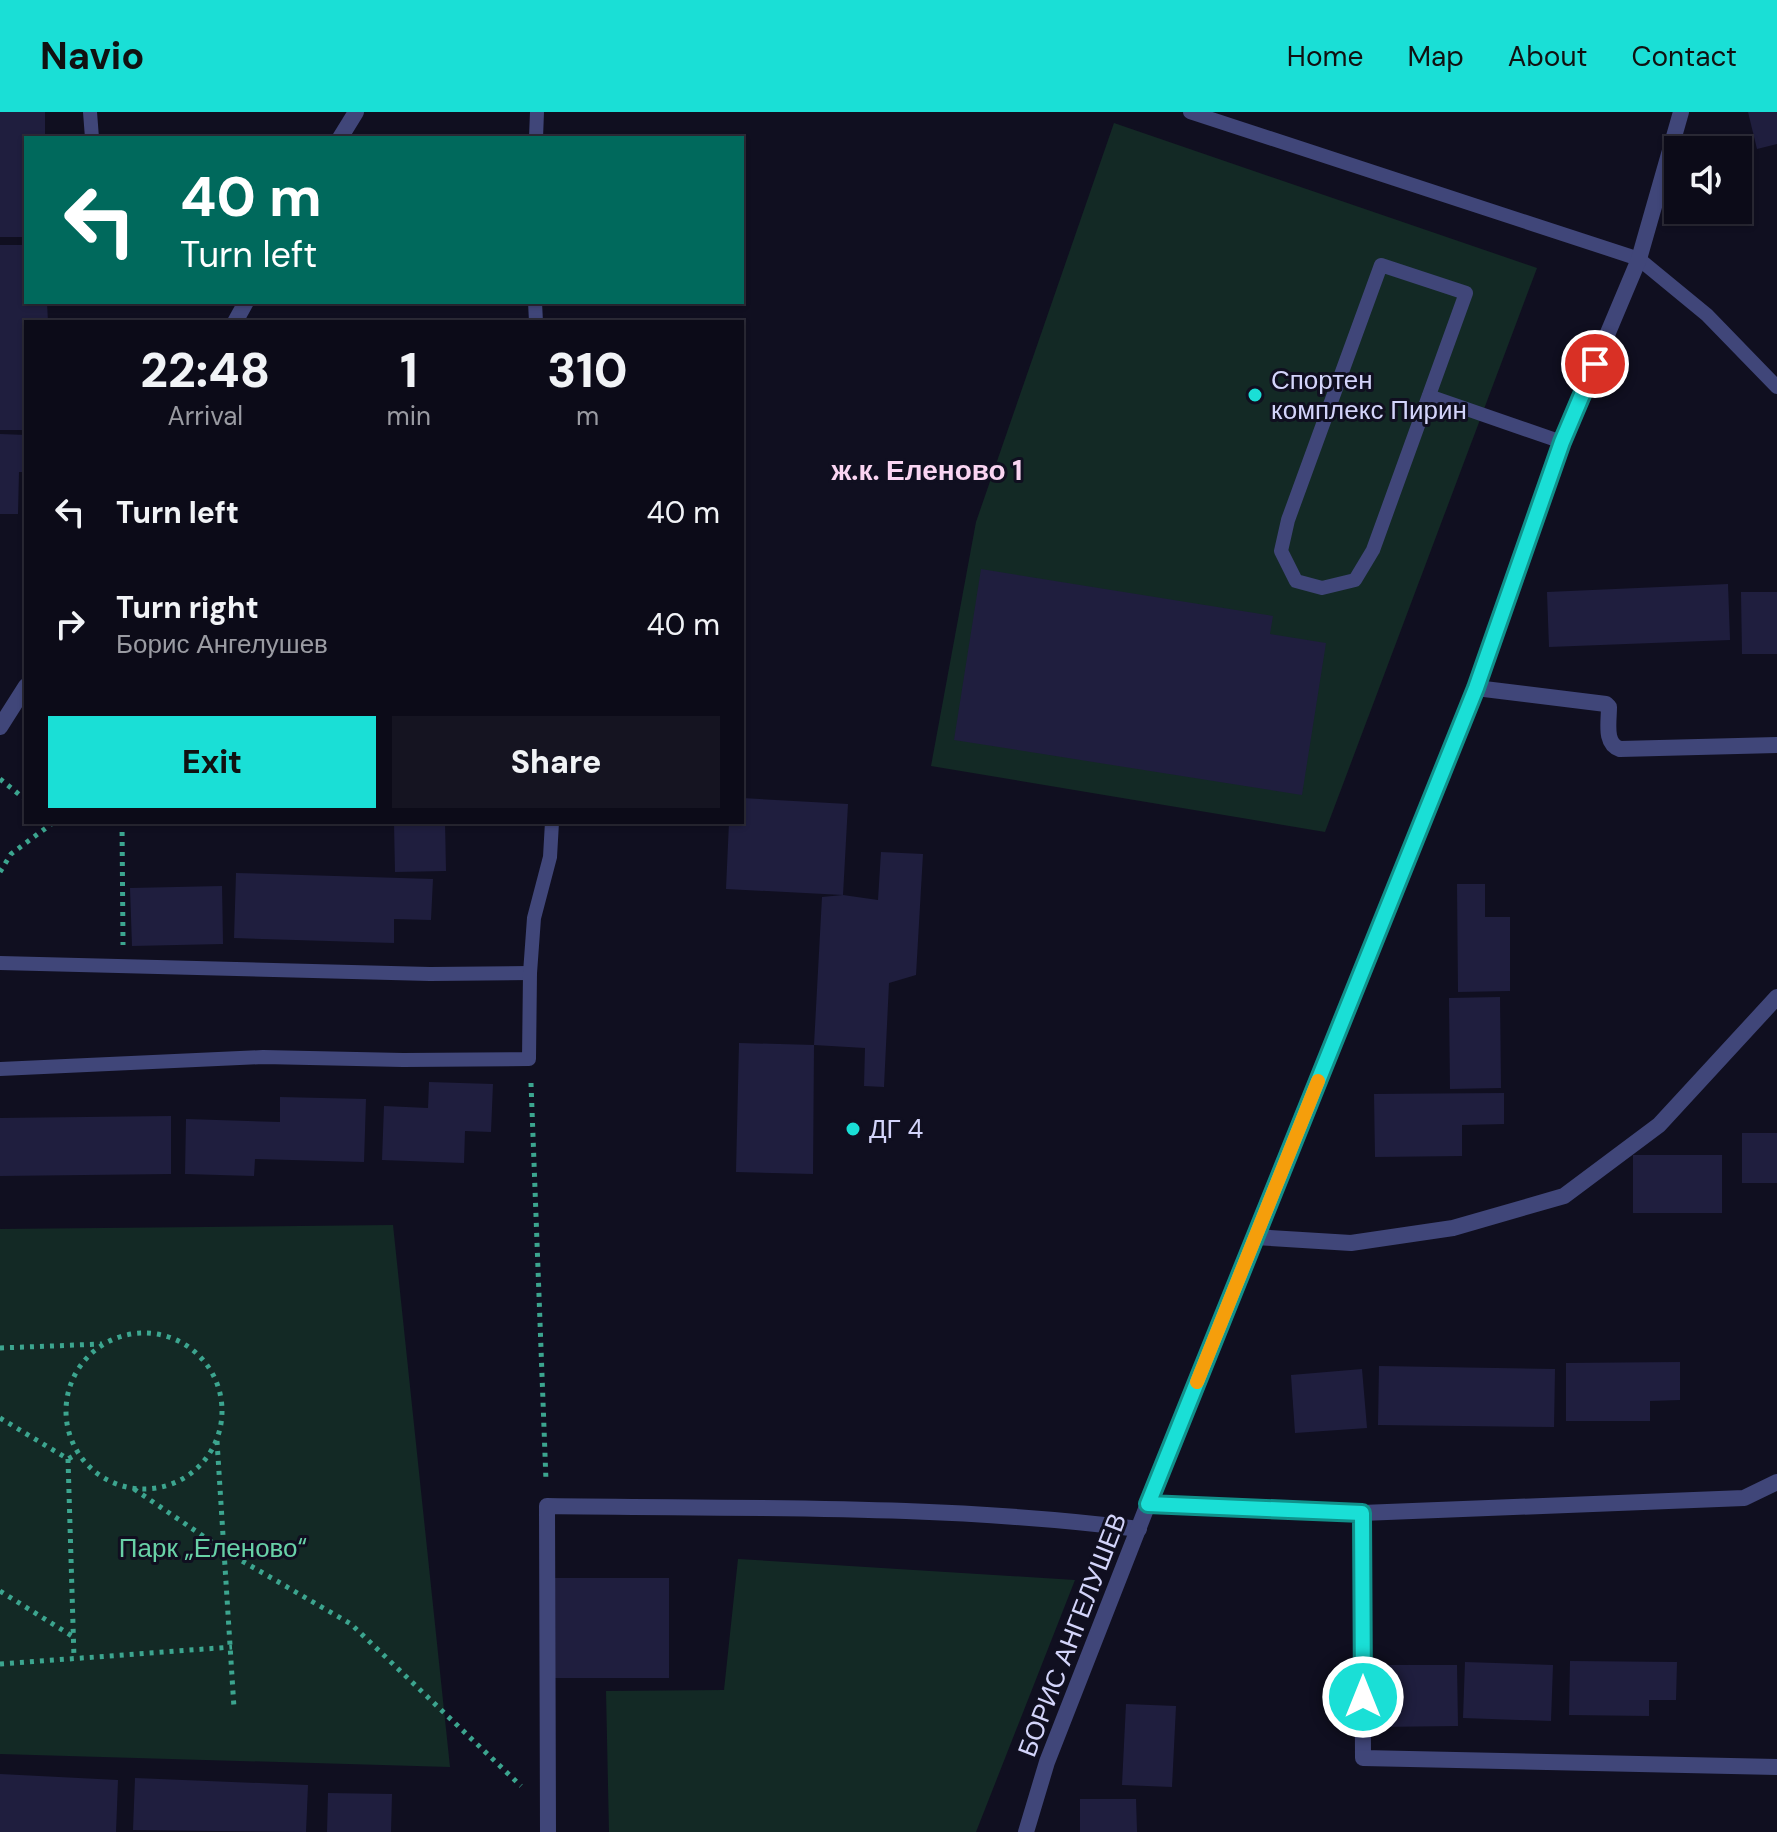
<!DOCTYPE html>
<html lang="en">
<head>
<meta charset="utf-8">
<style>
	body { margin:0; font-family:"DM Sans",sans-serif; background:#151421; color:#f1f3f6; height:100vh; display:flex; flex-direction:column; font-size:30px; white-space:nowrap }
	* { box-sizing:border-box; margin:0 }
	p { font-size:26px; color:#9a9ba2 }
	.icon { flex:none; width:44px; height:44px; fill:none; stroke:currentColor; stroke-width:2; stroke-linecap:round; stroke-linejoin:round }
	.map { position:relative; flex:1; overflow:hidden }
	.drawer { position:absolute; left:24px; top:208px; width:720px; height:504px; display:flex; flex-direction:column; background:#0c0b18; border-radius:0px; box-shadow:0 2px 6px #0004,0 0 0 2px #2c2b37 }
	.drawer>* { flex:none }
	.guide { position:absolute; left:24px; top:24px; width:720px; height:168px; border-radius:0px; box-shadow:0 2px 6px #0004,0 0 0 2px #2c2b37; background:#00695c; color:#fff; overflow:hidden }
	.fabs { position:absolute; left:1664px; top:24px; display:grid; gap:16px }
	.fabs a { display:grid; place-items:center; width:88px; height:88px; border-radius:0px; background:#0c0b18; box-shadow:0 2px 6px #0004,0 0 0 2px #2c2b37; font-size:40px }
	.pin { position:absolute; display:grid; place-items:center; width:68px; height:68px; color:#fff; margin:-34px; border:4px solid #fff; border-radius:50%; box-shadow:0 2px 8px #0007 }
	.me { position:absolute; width:88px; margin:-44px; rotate:0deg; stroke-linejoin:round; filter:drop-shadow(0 0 6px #0008) }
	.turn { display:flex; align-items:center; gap:28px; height:168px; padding:0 24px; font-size:36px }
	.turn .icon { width:104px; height:104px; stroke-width:2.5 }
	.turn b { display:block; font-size:56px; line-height:68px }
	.eta { display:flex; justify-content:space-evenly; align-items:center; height:136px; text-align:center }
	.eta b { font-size:48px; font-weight:800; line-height:56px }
	.action { display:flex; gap:16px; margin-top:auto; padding:16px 24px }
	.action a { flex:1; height:92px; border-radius:0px; background:#1adfd6; color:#111; font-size:32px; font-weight:800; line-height:92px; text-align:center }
	.action a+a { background:#151421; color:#f1f3f6 }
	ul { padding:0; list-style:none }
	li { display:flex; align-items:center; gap:24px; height:112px; padding:0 24px }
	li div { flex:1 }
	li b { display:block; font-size:30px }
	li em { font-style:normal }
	header { display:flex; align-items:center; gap:48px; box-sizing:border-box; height:112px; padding:0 40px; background:#1adfd6; color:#111 }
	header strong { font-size:38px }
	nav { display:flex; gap:44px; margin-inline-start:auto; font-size:28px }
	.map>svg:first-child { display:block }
	.green { fill:#132925 }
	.building { fill:#1f1e3e }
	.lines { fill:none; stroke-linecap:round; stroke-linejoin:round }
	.path { stroke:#3ca58f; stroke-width:5; stroke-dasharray:4 6; stroke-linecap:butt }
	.service { stroke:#404679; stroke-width:14 }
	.minor { stroke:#404679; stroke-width:16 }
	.tertiary { stroke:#404679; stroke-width:16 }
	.route-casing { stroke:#11918b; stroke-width:20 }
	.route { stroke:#1adfd6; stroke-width:14 }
	.slow { stroke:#f59e0b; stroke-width:14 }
	.poi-dot { fill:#1adfd6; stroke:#100f20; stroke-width:3 }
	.labels { text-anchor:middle; stroke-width:6; stroke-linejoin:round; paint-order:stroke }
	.poi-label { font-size:26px; fill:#d3d4fa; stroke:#100f20; text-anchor:start }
	.park-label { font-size:26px; fill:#68d1a7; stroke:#100f20 }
	.street-label { font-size:26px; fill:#d3d4fa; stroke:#100f20 }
	.neighbourhood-label { font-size:28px; font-weight:bold; fill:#fad5f2; stroke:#100f20 }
</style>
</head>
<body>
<header>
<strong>Navio</strong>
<nav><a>Home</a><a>Map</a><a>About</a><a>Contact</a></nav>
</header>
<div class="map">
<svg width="1777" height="1720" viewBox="0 0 1777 1720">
	<rect width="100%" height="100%" fill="#100f20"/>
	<g class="green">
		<path d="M1114 11 1537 156 1325 720 931 654 976 410Z"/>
		<path d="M393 1113 450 1655 0 1642V1117Z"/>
		<path d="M738 1447 1075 1468 976 1720H609L606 1579 724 1578Z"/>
	</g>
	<g class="building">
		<path d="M0 0H45V26H26V125H0Z"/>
		<path d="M1748 0H1777V32L1757 37Z"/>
		<path d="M0 133H26V190H47L48 210H26V318H0Z"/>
		<path d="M0 322 26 323V360H19L18 402H0Z"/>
		<path d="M981 457 1273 504 1270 522 1326 531 1302 683 954 628Z"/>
		<path d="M1728 472 1730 528 1549 535 1547 480Z"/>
		<path d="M1741 480H1777V542H1742Z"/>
		<path d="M742 686 848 692 843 783 726 777 729 710H742Z"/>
		<path d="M394 710H445L446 759 395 760Z"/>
		<path d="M881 740 923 742 916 863 889 871 884 975 864 974 865 936 814 933 813 1062 736 1060 739 931 814 933 822 785 843 783 878 788Z"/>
		<path d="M236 761 433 767 431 808 394 807V831L234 826Z"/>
		<path d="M1457 772H1485V805H1510V879L1458 880Z"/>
		<path d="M222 774 223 832 132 834 130 776Z"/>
		<path d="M1500 885 1501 976 1450 977 1449 886Z"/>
		<path d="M429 970 493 972 491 1020 465 1019 464 1051 382 1048 384 994 428 996Z"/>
		<path d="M1504 981V1012L1462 1013V1044L1375 1045 1374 982Z"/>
		<path d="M280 985 366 987 364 1050 255 1047 254 1064 185 1062 186 1007 280 1010Z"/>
		<path d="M171 1004V1062L0 1064V1006Z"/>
		<rect x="1742" y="1021" width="35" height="50"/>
		<rect x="1633" y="1043" width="89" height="58"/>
		<path d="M1680 1250V1288L1650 1289V1309H1566V1251Z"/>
		<path d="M1379 1254 1555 1257 1554 1315 1378 1313Z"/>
		<path d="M1362 1257 1367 1316 1295 1321 1291 1263Z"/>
		<rect x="554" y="1466" width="115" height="100"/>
		<path d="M1570 1549 1677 1550 1676 1588H1649V1604L1569 1603Z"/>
		<path d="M1465 1550 1553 1553 1551 1609 1463 1606Z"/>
		<path d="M1377 1553H1457L1458 1614 1377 1615Z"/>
		<path d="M1126 1592 1176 1594 1172 1675 1122 1673Z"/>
		<path d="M0 1662 118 1668 116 1720H0Z"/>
		<path d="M135 1666 308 1673 306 1720 133 1718Z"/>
		<path d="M328 1681 392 1682 391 1720H327Z"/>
		<path d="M1080 1687H1136L1137 1720H1080Z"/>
	</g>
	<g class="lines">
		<g class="path">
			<path d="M0 667 26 688"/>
			<path d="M122 710 123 833"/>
			<path d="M0 760 11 742 54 710"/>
			<path d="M531 971 546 1369"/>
			<circle cx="144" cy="1299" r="78"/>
			<path d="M0 1236 102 1232"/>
			<path d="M0 1306 68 1347 77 1342"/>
			<path d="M217 1329 234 1596"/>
			<path d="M68 1347 74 1546"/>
			<path d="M134 1377 225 1439 351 1512 521 1674"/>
			<path d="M0 1479 72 1524"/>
			<path d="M0 1552 232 1535"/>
		</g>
		<g class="service">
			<path d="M90 0 92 26"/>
			<path d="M1190 0 1639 147 1707 203 1777 275"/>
			<path d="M536 26 537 0"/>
			<path d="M1381 153 1466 181 1373 438 1355 468 1322 476 1296 469 1281 439 1288 408Z"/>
			<path d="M535 190 536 210"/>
			<path d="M1429 284 1562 330"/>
			<path d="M0 851 430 862 530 861"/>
			<path d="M0 957 263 945 403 948 529 947 530 861 534 806 550 745 552 710"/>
		</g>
		<g class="minor">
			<path d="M1476 576 1606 592 1609 595C1609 610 1604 632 1620 637L1777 633"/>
			<path d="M1255 1125 1351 1131 1453 1116 1564 1084 1659 1013 1777 885"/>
			<path d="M1148 1392 1362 1401 1744 1386 1777 1370"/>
			<path d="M1362 1401 1363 1646 1777 1655"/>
			<path d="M548 1720 547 1394C744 1397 943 1392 1139 1417"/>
		</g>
		<g class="tertiary">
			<path d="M340 26 356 0"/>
			<path d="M235 210 246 190"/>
			<path d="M0 615 26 574"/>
			<path d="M1026 1720 1047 1650 1148 1392 1476 576 1562 330 1639 147 1681 0"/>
		</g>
	</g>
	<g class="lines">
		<defs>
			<path id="route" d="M1363 1585 1362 1401 1148 1392 1476 576 1562 330 1595 252"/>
		</defs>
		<use href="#route" class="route-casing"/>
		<use href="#route" class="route"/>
		<path class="slow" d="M1197 1270 1318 969"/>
	</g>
	<g class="poi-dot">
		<circle cx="1255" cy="283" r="8"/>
		<circle cx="853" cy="1017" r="8"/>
	</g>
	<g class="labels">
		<g class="poi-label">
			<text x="1271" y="277">Спортен<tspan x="1271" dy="30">комплекс Пирин</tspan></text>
			<text x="869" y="1026">ДГ 4</text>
		</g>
		<g class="park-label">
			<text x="213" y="1445">Парк „Еленово“</text>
		</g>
		<g class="street-label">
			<text transform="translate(1072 1523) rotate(-69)" y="9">БОРИС АНГЕЛУШЕВ</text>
		</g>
		<g class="neighbourhood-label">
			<text x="927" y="368">ж.к. Еленово 1</text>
		</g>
	</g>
</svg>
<div class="fabs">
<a><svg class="icon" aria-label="sound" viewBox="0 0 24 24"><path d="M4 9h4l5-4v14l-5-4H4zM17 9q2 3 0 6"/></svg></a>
</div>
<div class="pin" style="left:1595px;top:252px;background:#d93025"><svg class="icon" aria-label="arrive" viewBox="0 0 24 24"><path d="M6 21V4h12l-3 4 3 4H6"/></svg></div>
<svg class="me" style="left:1363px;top:1585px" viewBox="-20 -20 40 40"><circle r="17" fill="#1adfd6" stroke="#fff" stroke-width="3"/><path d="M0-11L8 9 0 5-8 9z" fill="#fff"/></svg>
<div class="guide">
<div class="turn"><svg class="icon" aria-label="left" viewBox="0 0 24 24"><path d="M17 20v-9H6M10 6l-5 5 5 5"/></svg><div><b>40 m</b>Turn left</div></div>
</div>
<section class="drawer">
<div class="eta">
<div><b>22:48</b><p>Arrival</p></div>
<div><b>1</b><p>min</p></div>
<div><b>310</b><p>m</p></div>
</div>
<ul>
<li><svg class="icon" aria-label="left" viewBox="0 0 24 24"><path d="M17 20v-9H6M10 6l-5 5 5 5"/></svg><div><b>Turn left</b></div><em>40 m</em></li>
<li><svg class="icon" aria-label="right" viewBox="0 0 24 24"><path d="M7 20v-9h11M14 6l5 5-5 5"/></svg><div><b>Turn right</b><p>Борис Ангелушев</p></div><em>40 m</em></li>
</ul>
<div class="action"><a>Exit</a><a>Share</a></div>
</section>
</div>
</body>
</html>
